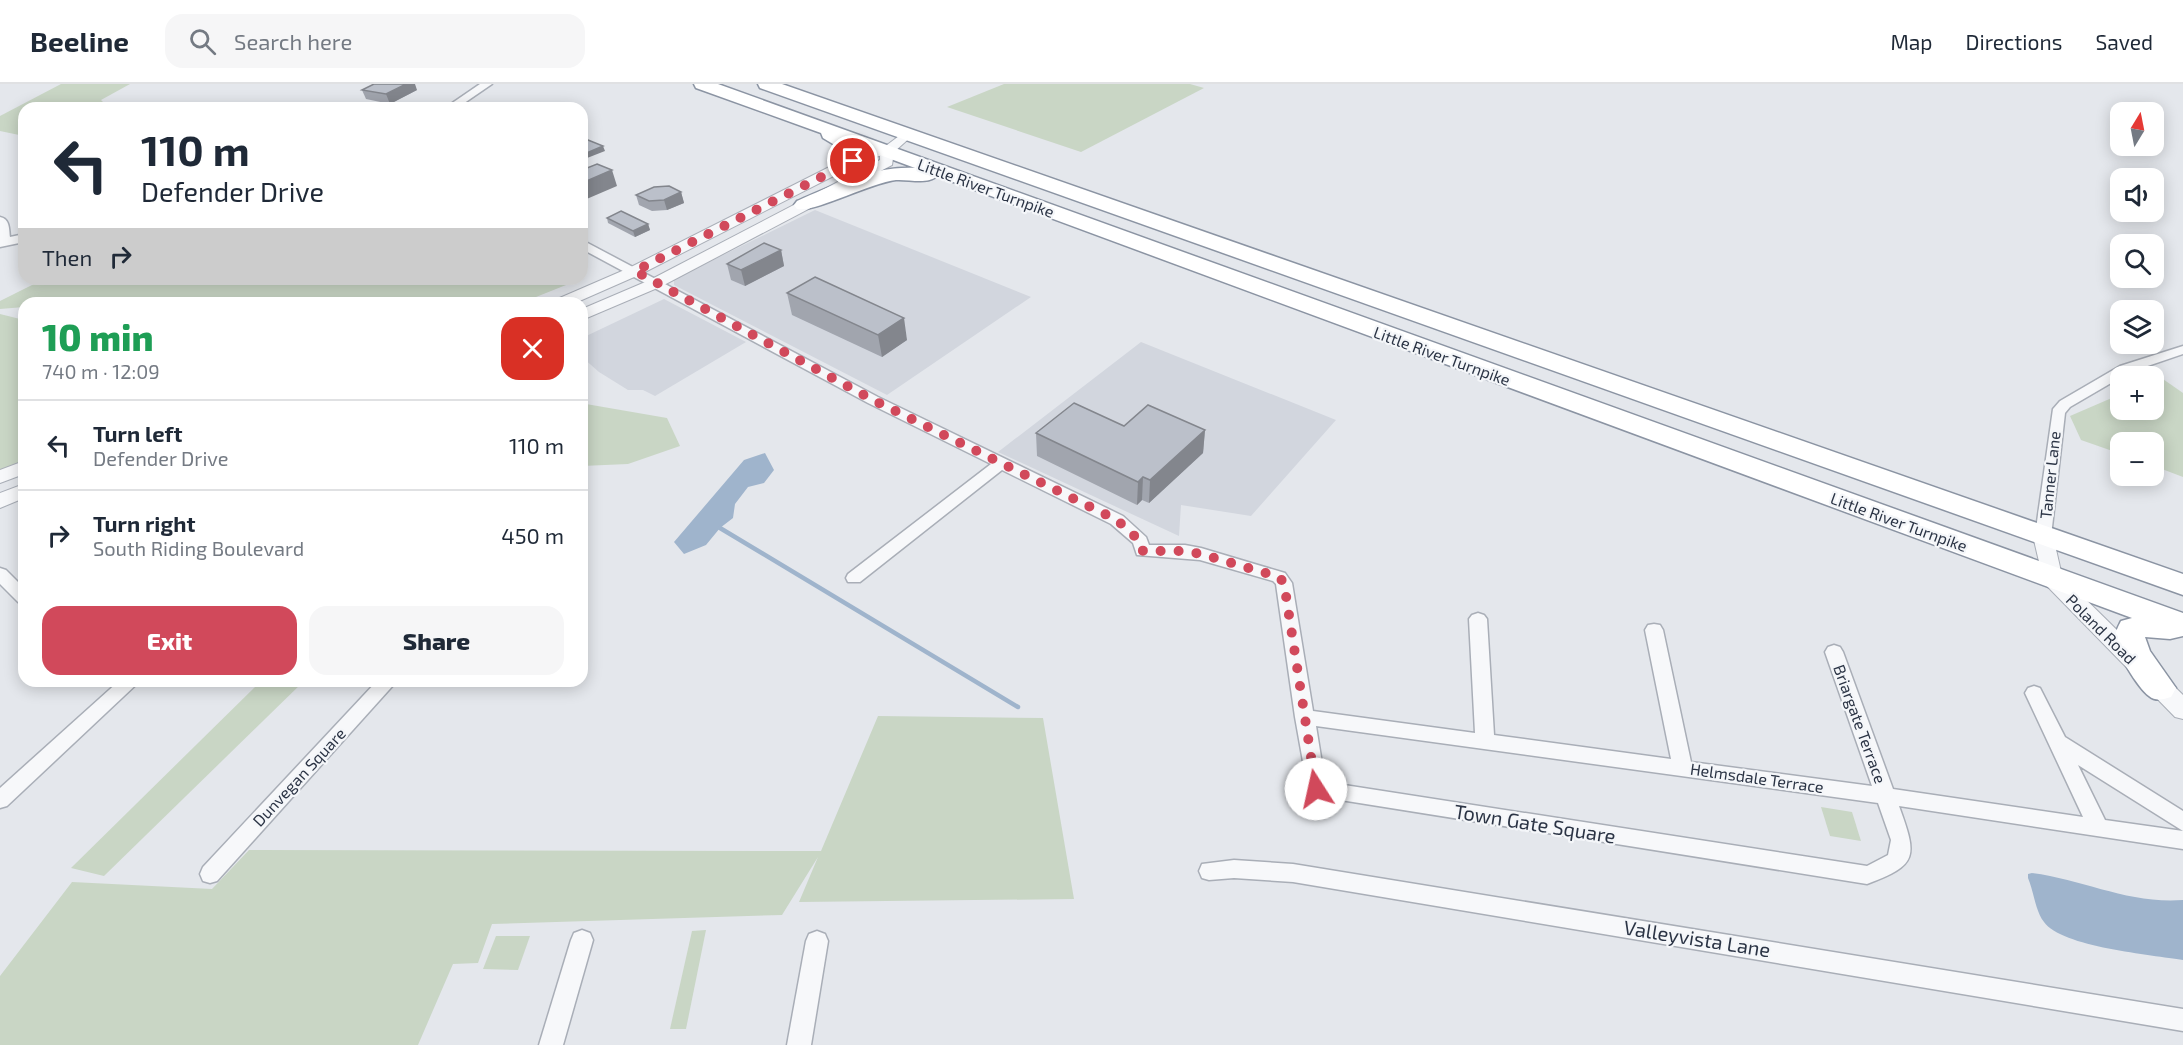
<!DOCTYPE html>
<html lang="en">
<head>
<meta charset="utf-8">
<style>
	body { margin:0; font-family:"Exo 2",sans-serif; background:#f6f6f7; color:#1f2937; height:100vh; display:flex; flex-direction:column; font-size:22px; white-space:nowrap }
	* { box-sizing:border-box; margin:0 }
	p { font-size:20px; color:#747a83 }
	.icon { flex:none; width:33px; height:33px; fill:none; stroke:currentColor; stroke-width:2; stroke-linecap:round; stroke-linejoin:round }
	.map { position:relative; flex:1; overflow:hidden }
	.panel { position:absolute; left:18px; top:213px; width:570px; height:390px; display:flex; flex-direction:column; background:#fff; border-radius:18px; box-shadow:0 3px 15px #0003 }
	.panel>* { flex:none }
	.top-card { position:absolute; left:18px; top:18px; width:570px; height:183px; border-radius:18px; box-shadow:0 3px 15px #0003; background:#fff; color:#1f2937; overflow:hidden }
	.needle { width:39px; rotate:10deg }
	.fabs { position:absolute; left:2110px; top:18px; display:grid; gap:12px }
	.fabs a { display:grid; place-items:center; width:54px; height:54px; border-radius:12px; background:#fff; box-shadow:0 3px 15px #0003; font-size:30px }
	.pin { position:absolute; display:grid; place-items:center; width:51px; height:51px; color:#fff; margin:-26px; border:3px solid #fff; border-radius:50%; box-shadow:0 2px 6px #0007 }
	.me { position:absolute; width:66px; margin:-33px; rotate:350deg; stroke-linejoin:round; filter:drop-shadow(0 0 4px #0008) }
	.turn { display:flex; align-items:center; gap:21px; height:126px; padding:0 24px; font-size:27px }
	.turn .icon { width:78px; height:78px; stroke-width:2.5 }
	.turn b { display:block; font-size:42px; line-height:51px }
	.then { display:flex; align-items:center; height:57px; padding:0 24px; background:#0003; gap:12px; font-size:22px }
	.round { display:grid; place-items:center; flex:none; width:63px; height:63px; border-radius:18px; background:#f6f6f7 }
	.overview { display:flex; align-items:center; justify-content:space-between; height:102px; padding:0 24px }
	h1 { font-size:36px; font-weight:800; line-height:45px; color:#1e9e55 }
	.cta { display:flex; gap:12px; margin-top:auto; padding:12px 24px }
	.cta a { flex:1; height:69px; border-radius:18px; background:#d1495b; color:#fff; font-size:24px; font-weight:800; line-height:69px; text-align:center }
	.cta a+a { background:#f6f6f7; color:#1f2937 }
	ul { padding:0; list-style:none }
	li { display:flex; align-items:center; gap:18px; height:90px; padding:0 24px; border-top:2px solid #e0e1e3 }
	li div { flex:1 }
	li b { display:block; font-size:22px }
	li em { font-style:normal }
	header { display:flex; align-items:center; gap:36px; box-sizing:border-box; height:84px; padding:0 30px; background:#fff; border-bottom:2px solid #e0e1e3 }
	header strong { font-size:28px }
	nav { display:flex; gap:33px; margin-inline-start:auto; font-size:21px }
	.search { width:420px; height:54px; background:#f6f6f7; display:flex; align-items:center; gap:15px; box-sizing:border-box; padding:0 21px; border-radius:18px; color:#747a83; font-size:22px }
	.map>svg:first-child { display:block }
	.built { fill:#d2d6de }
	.green { fill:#c9d6c5 }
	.water { fill:#9fb4cc }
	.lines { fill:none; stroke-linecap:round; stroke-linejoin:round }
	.stream { stroke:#9fb4cc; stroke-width:4.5 }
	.minor-casing { stroke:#a9aeb7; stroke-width:3 }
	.tertiary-casing { stroke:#a9aeb7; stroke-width:2 }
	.trunk-casing { stroke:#8b94a3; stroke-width:3 }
	.minor { fill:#f7f8fa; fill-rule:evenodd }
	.tertiary { fill:#f7f8fa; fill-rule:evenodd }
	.trunk { fill:#fff; fill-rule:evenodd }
	.wall { fill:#a1a5ae }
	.shaded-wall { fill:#83868d }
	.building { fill:#bbc0ca; stroke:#83868d; stroke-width:1.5 }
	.route { stroke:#d1495b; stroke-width:10; stroke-dasharray:0 18 }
	.labels { text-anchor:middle; stroke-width:4.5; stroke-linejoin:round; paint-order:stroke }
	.street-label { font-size:16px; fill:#2b3445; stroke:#f4f6f9 }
	.near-street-label { font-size:20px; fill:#2b3445; stroke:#f4f6f9 }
</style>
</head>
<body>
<header>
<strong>Beeline</strong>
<div class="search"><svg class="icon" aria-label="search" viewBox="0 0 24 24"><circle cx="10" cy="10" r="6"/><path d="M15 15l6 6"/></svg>Search here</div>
<nav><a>Map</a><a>Directions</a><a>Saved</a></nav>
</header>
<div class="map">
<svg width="2183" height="961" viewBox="0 0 2183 961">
	<rect width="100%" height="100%" fill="#e4e7ec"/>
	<g class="built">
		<path d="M815 126 1031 213 887 311 674 201V195Z"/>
		<path d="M664 215 746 258 655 312 643 306H628L599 288 582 273V254Z"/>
		<path d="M1141 258 1336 336 1251 432 1181 421 1179 452 998 368Z"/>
	</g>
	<g class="green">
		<path d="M61 0H130L101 16 109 24H24V52L0 47V32Z"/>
		<path d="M1004 0H1190L1204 4 1081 68 947 23Z"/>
		<path d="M44 195H581L521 219H61L62 216 56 219H24V223L0 225V217Z"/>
		<path d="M0 230 24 236V388L0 398Z"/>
		<path d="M2160 293 2183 309V393L2154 382V358H2121V370L2081 356 2070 332 2121 310V326H2154V296Z"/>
		<path d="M586 320 667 334 680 362 628 380 582 382V321Z"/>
		<path d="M261 597H304L104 792 71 784Z"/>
		<path d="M878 632 1043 634 1074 815 799 818 818 773 782 831 492 840 478 879 453 880 418 961H0V892L72 798 212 805 249 766 821 767Z"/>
		<path d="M1821 723 1852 728 1861 757 1830 752Z"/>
		<path d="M706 846 686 945H670L692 847Z"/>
		<path d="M496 852H530L518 886 483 885Z"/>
	</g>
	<g class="water">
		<path d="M765 369 774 386 764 399 748 403 735 420 733 434 720 444 706 461 684 470 674 458 744 376Z"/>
		<path d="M2032 789C2085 796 2128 820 2183 816V876C2153 871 2061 863 2044 838 2035 826 2034 808 2028 794V790Z"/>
	</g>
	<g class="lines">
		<path class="stream" d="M720 444 1018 623"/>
		<defs>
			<g id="minor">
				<path d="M480 0H492L457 24H445Z"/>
				<path d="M0 133C10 135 9 145 10 153L24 150V158L0 163Z"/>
				<path d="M582 156 878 313 1123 432 1146 453 1149 461H1185L1201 464 1285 489 1292 499 1313 627 1475 649 1469 535 1472 531 1478 529 1484 531 1487 535 1494 651 1671 675 1645 546 1648 541 1654 540 1660 541 1663 546 1691 678 1872 702 1825 568 1828 563 1834 561 1840 563 1843 568 1893 705 2083 733 2025 609 2028 604 2034 602 2040 604 2065 653 2183 727V747L2078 681 2105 736 2183 747V765L1899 722C1917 772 1919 781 1867 800L1309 711 1295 633 1276 500 1273 497 1200 476 1137 471 1133 459 1111 440 1002 386 860 498H848L846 494 848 490 991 380 868 319 582 165ZM1316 642 1878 719 1891 756 1888 771 1867 782 1325 698Z"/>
				<path d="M2183 262V270L2130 288 2070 323 2065 329 2051 452 2049 456H2037L2035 452 2053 325 2060 317 2120 282Z"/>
				<path d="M0 484 6 486 24 504V520L18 518 0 500Z"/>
				<path d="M119 597H140L7 722 0 724V704Z"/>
				<path d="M377 597H397L217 797 210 799 203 797 200 790 203 783Z"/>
				<path d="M1234 776 1293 780 2183 925V947L1293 798 1234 794 1209 796 1202 794 1199 787 1202 780Z"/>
				<path d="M582 846 590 849 593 856 563 961H539L571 856 574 849Z"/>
				<path d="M817 847 825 850 828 857 811 961H787L806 857 809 850Z"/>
			</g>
			<g id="tertiary">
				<path d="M907 46 914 50 894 68 892 81 662 202 582 236V225L650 196 880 76V72L869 74 641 190 575 219H553L555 216 629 184 861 67 883 64Z"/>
				<path d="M24 377V390L0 399V386Z"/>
				<path d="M24 400V414L0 424V409Z"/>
				<path d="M2043 445 2050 447 2053 452 2062 492 2183 611V635L2175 633 2044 499 2033 452 2036 447Z"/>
			</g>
			<g id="trunk">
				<path d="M694 0H718L2183 529V552L2170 555 2145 553 2150 567 2176 604 2171 613C2164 615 2156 618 2149 612 2138 604 2116 568 2115 555 2115 548 2118 543 2121 537L2132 534 937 92C928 101 908 95 896 96 870 99 814 129 797 125L794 121 797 117C834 101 873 82 915 84L861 64V72L846 89H832L830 85 843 71V66L823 54 821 49 696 4Z"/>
				<path d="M758 0H782L2183 490V511L760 4Z"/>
			</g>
		</defs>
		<use href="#minor" class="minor-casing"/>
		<use href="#tertiary" class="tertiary-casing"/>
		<use href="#trunk" class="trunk-casing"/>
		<use href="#minor" class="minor"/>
		<use href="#tertiary" class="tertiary"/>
		<use href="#trunk" class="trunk"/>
	</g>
	<g class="wall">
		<path d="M362 6H417L390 20 366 15Z"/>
		<path d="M681 108 684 119 667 126 652 127 639 121 636 111Z"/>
		<path d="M607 134 648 140 650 146 635 153 608 139Z"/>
		<path d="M781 166 784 182 745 202 731 196 727 180Z"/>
		<path d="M787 209 907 256 882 273 792 231Z"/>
		<path d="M1124 342 1205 346 1203 369 1149 419 1142 416 1137 421 1037 372 1036 349Z"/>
	</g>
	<g class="shaded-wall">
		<path d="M406 0H415L417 6 390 20 386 10Z"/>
		<path d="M603 62 605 67 582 76V71Z"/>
		<path d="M612 86 617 102 582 117V99Z"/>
		<path d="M681 108 684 119 667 126 664 116Z"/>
		<path d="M648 140 650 146 635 153 633 147Z"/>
		<path d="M781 166 784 182 745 202 741 186Z"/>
		<path d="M904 234 907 256 882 273 878 251Z"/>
		<path d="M1205 346 1203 369 1149 419 1150 396Z"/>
		<path d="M1143 393 1142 416 1137 421 1138 398Z"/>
	</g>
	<g class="building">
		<path d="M374 0H406L386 10 362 6Z"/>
		<path d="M588 56 603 62 582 71V58Z"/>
		<path d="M597 80 612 86 582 99V86Z"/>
		<path d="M669 102 681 108 664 116 649 117 636 111 654 103Z"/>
		<path d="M621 127 648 140 633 147 607 134Z"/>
		<path d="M764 159 781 166 741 186 727 180Z"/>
		<path d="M815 193 904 234 878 251 787 209Z"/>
		<path d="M1074 319 1124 342 1148 321 1205 346 1150 396 1143 393 1138 398 1036 349Z"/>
	</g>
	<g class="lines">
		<path class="route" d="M853 77 635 187 873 316 1117 436 1140 457 1143 467H1185L1201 470 1279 493 1284 499 1316 705"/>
	</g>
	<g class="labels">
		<g class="street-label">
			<text transform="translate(986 104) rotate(20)" y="6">Little River Turnpike</text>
			<text transform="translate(1442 272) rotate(20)" y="6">Little River Turnpike</text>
			<text transform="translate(2050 391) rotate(-84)" y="6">Tanner Lane</text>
			<text transform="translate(1899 438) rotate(20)" y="6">Little River Turnpike</text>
			<text transform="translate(2101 545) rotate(45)" y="6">Poland Road</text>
			<text transform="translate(1860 640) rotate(70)" y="6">Briargate Terrace</text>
			<text transform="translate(299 693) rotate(-47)" y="6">Dunvegan Square</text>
			<text transform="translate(1757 694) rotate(8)" y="6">Helmsdale Terrace</text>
		</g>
		<g class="near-street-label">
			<text transform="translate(1535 740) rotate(9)" y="7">Town Gate Square</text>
			<text transform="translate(1697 855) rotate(9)" y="7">Valleyvista Lane</text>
		</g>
	</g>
</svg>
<div class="fabs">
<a><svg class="needle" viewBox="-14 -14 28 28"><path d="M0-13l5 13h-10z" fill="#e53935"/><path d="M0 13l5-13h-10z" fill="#747a83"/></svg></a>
<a><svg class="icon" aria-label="sound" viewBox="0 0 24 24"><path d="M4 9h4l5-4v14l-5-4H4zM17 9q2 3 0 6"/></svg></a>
<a><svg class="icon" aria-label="search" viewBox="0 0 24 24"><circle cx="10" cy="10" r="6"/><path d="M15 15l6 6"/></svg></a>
<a><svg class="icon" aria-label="layers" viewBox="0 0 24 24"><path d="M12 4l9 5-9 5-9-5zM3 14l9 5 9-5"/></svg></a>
<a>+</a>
<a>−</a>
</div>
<div class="pin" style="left:853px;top:77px;background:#d93025"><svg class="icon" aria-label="arrive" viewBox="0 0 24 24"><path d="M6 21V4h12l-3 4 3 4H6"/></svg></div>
<svg class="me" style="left:1316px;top:705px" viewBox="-20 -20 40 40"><circle r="19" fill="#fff"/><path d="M0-13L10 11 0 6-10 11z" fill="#d1495b"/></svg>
<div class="top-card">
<div class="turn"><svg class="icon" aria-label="left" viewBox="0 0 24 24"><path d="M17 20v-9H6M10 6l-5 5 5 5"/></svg><div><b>110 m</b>Defender Drive</div></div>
<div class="then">Then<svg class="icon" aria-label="right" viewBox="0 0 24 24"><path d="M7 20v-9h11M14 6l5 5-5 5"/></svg></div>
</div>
<section class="panel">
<div class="overview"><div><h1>10 min</h1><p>740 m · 12:09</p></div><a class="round" style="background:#d93025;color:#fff"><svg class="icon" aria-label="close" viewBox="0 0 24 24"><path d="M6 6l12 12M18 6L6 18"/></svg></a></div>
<ul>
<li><svg class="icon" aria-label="left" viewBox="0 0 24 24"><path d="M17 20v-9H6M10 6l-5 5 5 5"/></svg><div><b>Turn left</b><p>Defender Drive</p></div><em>110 m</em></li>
<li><svg class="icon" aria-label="right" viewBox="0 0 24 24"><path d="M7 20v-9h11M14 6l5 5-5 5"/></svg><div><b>Turn right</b><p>South Riding Boulevard</p></div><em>450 m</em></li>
</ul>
<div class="cta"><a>Exit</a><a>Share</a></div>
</section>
</div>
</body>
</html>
